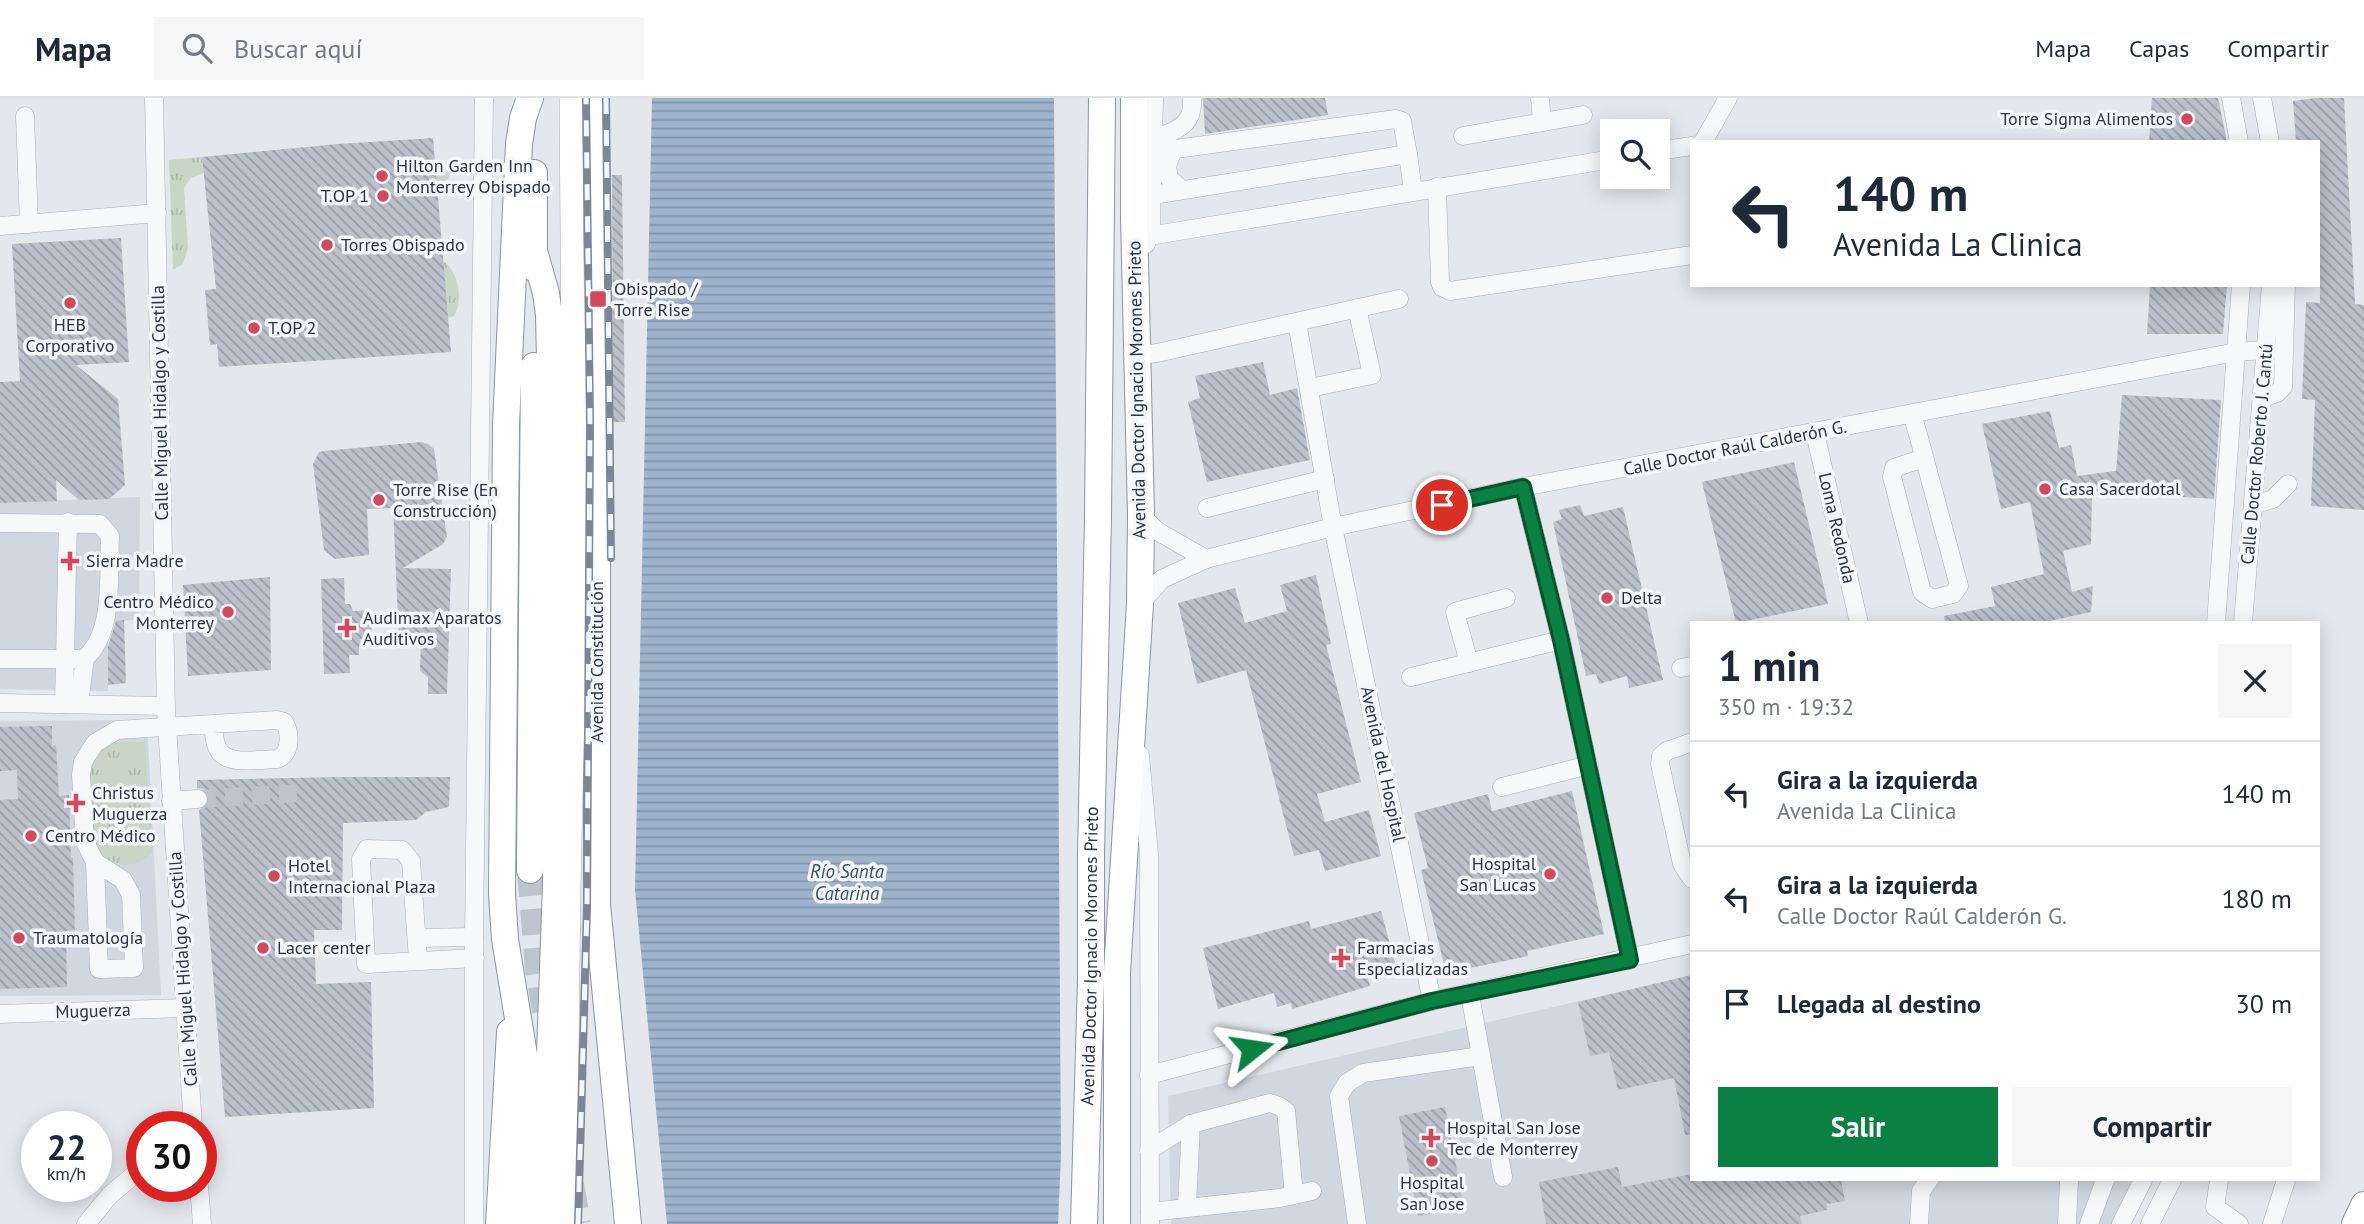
<!DOCTYPE html>
<html lang="es">
<head>
<meta charset="utf-8">
<style>
	body { margin:0; font-family:"PT Sans",sans-serif; background:#f6f6f7; color:#1f2937; height:100vh; display:flex; flex-direction:column; font-size:26px; white-space:nowrap }
	* { box-sizing:border-box; margin:0 }
	p { font-size:23px; color:#747a83 }
	.icon { flex:none; width:38px; height:38px; fill:none; stroke:currentColor; stroke-width:2; stroke-linecap:round; stroke-linejoin:round }
	.map { position:relative; flex:1; overflow:hidden }
	.details { position:absolute; left:1690px; top:523px; width:630px; height:560px; display:flex; flex-direction:column; background:#fff; border-radius:0px; box-shadow:0 4px 18px #0003 }
	.details>* { flex:none }
	.banner { position:absolute; left:1690px; top:42px; width:630px; height:147px; border-radius:0px; box-shadow:0 4px 18px #0003; background:#fff; color:#1f2937; overflow:hidden }
	.tools { position:absolute; left:1600px; top:21px; display:grid; gap:14px }
	.tools a { display:grid; place-items:center; width:70px; height:70px; border-radius:0px; background:#fff; box-shadow:0 4px 18px #0003; font-size:35px }
	.speed { position:absolute; left:21px; top:1013px; display:flex; gap:14px; font-size:35px; font-weight:700; text-align:center }
	.speed>* { display:grid; place-content:center; width:91px; height:91px; border-radius:50%; background:#fff; box-shadow:0 4px 18px #0003; line-height:1 }
	.speed small { font-size:18px; font-weight:400 }
	.speed .limit { border:10px solid #d22; background:#fff; color:#111 }
	.pin { position:absolute; display:grid; place-items:center; width:60px; height:60px; color:#fff; margin:-30px; border:4px solid #fff; border-radius:50%; box-shadow:0 2px 7px #0007 }
	.me { position:absolute; width:77px; margin:-38px; rotate:75deg; stroke-linejoin:round; filter:drop-shadow(0 0 5px #0008) }
	.turn { display:flex; align-items:center; gap:24px; height:147px; padding:0 28px; font-size:32px }
	.turn .icon { width:91px; height:91px; stroke-width:2.5 }
	.turn b { display:block; font-size:49px; line-height:60px }
	.round { display:grid; place-items:center; flex:none; width:74px; height:74px; border-radius:0px; background:#f6f6f7 }
	.overview { display:flex; align-items:center; justify-content:space-between; height:119px; padding:0 28px }
	h1 { font-size:42px; font-weight:700; line-height:52px }
	.primary-button { display:flex; gap:14px; margin-top:auto; padding:14px 28px }
	.primary-button a { flex:1; height:80px; border-radius:0px; background:#0b8043; color:#fff; font-size:28px; font-weight:700; line-height:80px; text-align:center }
	.primary-button a+a { background:#f6f6f7; color:#1f2937 }
	ul { padding:0; list-style:none }
	li { display:flex; align-items:center; gap:21px; height:105px; padding:0 28px; border-top:2px solid #e0e1e3 }
	li div { flex:1 }
	li b { display:block; font-size:26px }
	li em { font-style:normal }
	header { display:flex; align-items:center; gap:42px; box-sizing:border-box; height:98px; padding:0 35px; background:#fff; border-bottom:2px solid #e0e1e3 }
	header strong { font-size:33px }
	nav { display:flex; gap:38px; margin-inline-start:auto; font-size:24px }
	.search { width:490px; height:63px; background:#f6f6f7; display:flex; align-items:center; gap:18px; box-sizing:border-box; padding:0 24px; border-radius:0px; color:#747a83; font-size:26px }
	.map>svg:first-child { display:block }
	.built { fill:#d2d6de }
	.grass { fill:url(#grass-tufts) }
	.water { fill:url(#water-rules) }
	.building { fill:url(#building-back-hatch) }
	.lines { fill:none; stroke-linecap:round; stroke-linejoin:round }
	.minor-tunnel { stroke:#bfc3cb; stroke-width:18; stroke-dasharray:18 9; stroke-linecap:butt }
	.highway-tunnel { stroke:#bfc3cb; stroke-width:26; stroke-dasharray:26 13; stroke-linecap:butt }
	.minor-casing { stroke:#a9aeb7; stroke-width:19 }
	.major-casing { stroke:#a3abb8; stroke-width:24 }
	.highway-casing { stroke:#8b94a3; stroke-width:28 }
	.minor { stroke:#f7f8fa; stroke-width:18 }
	.major { stroke:#fff; stroke-width:23 }
	.highway { stroke:#fff; stroke-width:26 }
	.rail-casing { stroke:#7d8696; stroke-width:8 }
	.rail { stroke:#f4f6f9; stroke-width:5; stroke-dasharray:16; stroke-linecap:butt }
	.route-casing { stroke:#07532c; stroke-width:18 }
	.route { stroke:#0b8043; stroke-width:12 }
	.poi-dot { fill:#d1495b; stroke:#f4f6f9; stroke-width:2.5 }
	.labels { text-anchor:middle; stroke-width:7; stroke-linejoin:round; paint-order:stroke }
	.poi-label { font-size:18px; fill:#2b3445; stroke:#f4f6f9; text-anchor:start }
	.street-label { font-size:18px; fill:#2b3445; stroke:#f4f6f9 }
	.water-label { font-size:19px; font-style:italic; fill:#34527a; stroke:#f4f6f9 }
</style>
</head>
<body>
<header>
<strong>Mapa</strong>
<div class="search"><svg class="icon" aria-label="search" viewBox="0 0 24 24"><circle cx="10" cy="10" r="6"/><path d="M15 15l6 6"/></svg>Buscar aquí</div>
<nav><a>Mapa</a><a>Capas</a><a>Compartir</a></nav>
</header>
<div class="map">
<svg width="2364" height="1126" viewBox="0 0 2364 1126">
	<defs>
		<pattern id="grass-tufts" width="24" height="20" patternUnits="userSpaceOnUse" patternTransform="scale(1.75)"><rect width="24" height="20" fill="#c9d6c5"/><path d="M3 7l-1-3M5 7V3M7 7l1-3M15 17l-1-3M17 17v-4M19 17l1-3" fill="none" stroke="#adb8ab"/></pattern>
		<pattern id="water-rules" width="6" height="5" patternUnits="userSpaceOnUse" patternTransform="scale(1.75)"><rect width="6" height="5" fill="#9fb4cc"/><path d="M0 2.5h6" fill="none" stroke="#8293a7"/></pattern>
		<pattern id="building-back-hatch" width="6" height="6" patternUnits="userSpaceOnUse" patternTransform="scale(1.75)"><rect width="6" height="6" fill="#bbc0ca"/><path d="M-1 5l2 2M0 0l6 6M5-1l2 2" fill="none" stroke="#989da6"/></pattern>
	</defs>
	<rect width="100%" height="100%" fill="#e4e7ec"/>
	<g class="built">
		<path d="M140 399 139 521 108 525V593L0 591V405Z"/>
		<path d="M122 622 148 641 161 897 0 898V623Z"/>
		<path d="M1692 877V1082H2139L2116 1126H1171L1168 998Z"/>
	</g>
	<g class="grass">
		<path d="M202 59 204 75 191 80 184 90 188 150 183 166 173 172 169 62Z"/>
		<path d="M435 67 443 68 450 74 448 81 438 94Z"/>
		<path d="M443 163C458 173 464 202 454 218L448 220Z"/>
		<path d="M108 644H145L153 753C135 777 102 767 91 741L87 680 92 660Z"/>
	</g>
	<path class="water" d="M652 0H1054L1061 1058 1058 1126H667L635 792Z"/>
	<g class="building">
		<path d="M1203 0H1325L1328 17 1205 36Z"/>
		<path d="M2152 0H2218L2227 44H2149Z"/>
		<path d="M2315 0H2344L2355 206 2364 207V412L2311 408 2315 302 2302 301 2306 204 2320 205 2319 44H2296L2293 3Z"/>
		<path d="M433 40 451 254 219 269 217 246 210 247 205 192 216 191 202 59 338 46Z"/>
		<path d="M612 77H622L625 324H613Z"/>
		<path d="M121 140 129 264 76 267 118 301 125 387 109 401 79 402 56 382 57 403 0 405V284L20 283 12 146Z"/>
		<path d="M2150 187H2227L2223 236H2147Z"/>
		<path d="M1263 264 1270 297 1297 290 1310 362 1207 384 1188 304 1200 300 1195 278Z"/>
		<path d="M2122 297 2221 302 2214 401 2092 393 2091 446 2063 453 2072 494 2093 488 2091 514 2040 525H1945L1944 518 1995 508 1991 489 2044 476 2030 404 2001 411 1982 326 2050 313 2059 350 2071 347 2077 378 2116 373Z"/>
		<path d="M421 344 428 346 434 351 447 439 443 446 403 470 451 471 447 596H428V579L420 573 421 541 399 543 393 410 367 411 369 457 335 461 324 452 313 366 319 354 324 353Z"/>
		<path d="M1794 364 1828 506 1736 525 1702 384Z"/>
		<path d="M1580 407 1584 418 1623 409 1663 582 1629 590 1627 578 1599 586 1596 576 1586 578 1553 424 1562 421 1559 412Z"/>
		<path d="M1316 477 1331 546 1326 547 1361 684 1317 696 1325 724 1369 712 1381 758 1325 773 1319 752 1294 758 1246 572 1197 586 1178 505 1235 490 1245 525 1287 513 1280 487Z"/>
		<path d="M270 479 271 572 188 578 183 487Z"/>
		<path d="M344 480 345 506H350L353 513 371 512 372 548H359V557H349L350 575 324 576 321 481Z"/>
		<path d="M124 522 126 585 108 587V548L116 523Z"/>
		<path d="M52 628V648L56 647 59 698 69 697 71 760H73L75 832 66 833 67 889 0 891V702L18 701 17 672 0 673V629Z"/>
		<path d="M343 679H450L449 709 426 714 416 722 343 725 342 832H314L316 886 371 884 374 1010 225 1019 199 712 208 707 209 699 204 691 197 690V682Z"/>
		<path d="M1572 693 1604 836 1527 853 1528 858 1446 875 1421 772 1428 770 1414 715 1488 696 1492 713Z"/>
		<path d="M1381 813 1397 872 1368 880 1370 888 1292 911 1291 905 1277 909 1274 895 1218 911 1203 850 1309 823 1311 831Z"/>
		<path d="M1692 877V1036L1685 1037 1674 980 1618 992 1609 954 1590 958 1578 904Z"/>
		<path d="M1445 1009 1464 1109 1418 1118 1399 1018Z"/>
		<path d="M1618 1069 1622 1089 1692 1076V1082H1841L1845 1103 1827 1106V1112L1800 1118 1802 1126H1546L1539 1084Z"/>
	</g>
	<g class="lines">
		<path class="minor-tunnel" d="M198 701 299 695"/>
		<g class="highway-tunnel">
			<path d="M530 772 538 871 545 913"/>
			<path d="M571 1086 578 1126"/>
		</g>
		<defs>
			<g id="minor">
				<path d="M154 0 166 612 193 1029"/>
				<path d="M1540 0 1542 24"/>
				<path d="M2231 0 2239 44"/>
				<path d="M2262 0 2270 44"/>
				<path d="M25 18 29 126"/>
				<path d="M1463 38 1583 17"/>
				<path d="M1154 42C1176 31 1194 29 1192 0"/>
				<path d="M1703 44 1728 0"/>
				<path d="M1173 52 1167 68 1169 80 1182 92"/>
				<path d="M1657 53 1692 48"/>
				<path d="M1408 56 1413 93"/>
				<path d="M1437 89 1440 184 1442 189 1450 193 1692 157"/>
				<path d="M1153 97 1408 56 1402 23 1396 21 1154 54"/>
				<path d="M0 128 157 115"/>
				<path d="M1149 138 1612 61"/>
				<path d="M1146 146 1151 126 1154 0"/>
				<path d="M1297 224 1333 429 1432 903"/>
				<path d="M1138 257 1157 255 1399 201"/>
				<path d="M1310 290 1372 277 1357 210"/>
				<path d="M2262 300 2277 295 2283 289 2286 187"/>
				<path d="M1912 316 1919 340 1959 488 1953 496 1932 501 1922 494 1892 379 1894 370 1924 360"/>
				<path d="M1815 335 1859 525"/>
				<path d="M1523 389 1561 542 1630 862"/>
				<path d="M2253 407 2273 401 2288 386"/>
				<path d="M1207 410 1325 381"/>
				<path d="M1141 417 1157 433 1206 461"/>
				<path d="M0 425 100 426 110 438C108 476 115 534 85 560L79 606"/>
				<path d="M1140 506 1162 481 1206 461 1333 429 1523 389 2236 254 2266 252"/>
				<path d="M2216 525 2241 187"/>
				<path d="M2243 525 2271 187"/>
				<path d="M0 561H78"/>
				<path d="M1469 565 1455 514 1506 500"/>
				<path d="M1681 570 1692 568"/>
				<path d="M1411 579 1561 542"/>
				<path d="M0 605 165 608"/>
				<path d="M64 606 68 424"/>
				<path d="M1692 644 1667 653 1661 658 1660 666 1682 766 1692 781"/>
				<path d="M1140 657 1149 756 1150 1126"/>
				<path d="M1502 689 1589 667"/>
				<path d="M171 703 198 701"/>
				<path d="M95 764 123 782 131 797 134 870 99 871 95 764 85 744 81 677 83 664 95 645 117 632 277 622 284 624C291 635 291 657 277 661 260 661 224 669 217 649 214 643 214 633 213 626"/>
				<path d="M417 840 474 839"/>
				<path d="M418 862 411 763 402 752 367 751 361 761 366 866 475 860"/>
				<path d="M1470 897 1503 1079"/>
				<path d="M0 916 185 910"/>
				<path d="M1149 977 1432 903 1692 846"/>
				<path d="M1149 1052 1191 1026"/>
				<path d="M2219 1082 2215 1109 2239 1126"/>
				<path d="M199 1088 202 1126"/>
				<path d="M1187 1108 1191 1026 1270 1005 1279 1008 1286 1013 1294 1097"/>
				<path d="M1150 1114 1280 1100 1312 1093"/>
				<path d="M86 1126 110 1097 142 1070"/>
				<path d="M474 1126V839L484 0"/>
				<path d="M1357 1126 1339 998 1347 985 1363 975 1481 958"/>
				<path d="M1919 1126 1921 1093 1929 1082"/>
				<path d="M2067 1126 2069 1082"/>
				<path d="M2089 1126 2105 1082"/>
				<path d="M2121 1126 2143 1082"/>
				<path d="M2150 1126 2172 1082"/>
				<path d="M2272 1126 2286 1082"/>
			</g>
			<path id="major" d="M565 1126 569 790 575 527 571 0"/>
			<g id="highway">
				<path d="M595 0 597 138V806L628 1126"/>
				<path d="M534 153 546 195 549 217 556 537V786L544 1126"/>
				<path d="M534 170V75"/>
				<path d="M530 772 534 268"/>
				<path d="M499 1126 510 934"/>
				<path d="M524 1126 525 963 505 841 502 796 506 327 519 46 523 20 530 0"/>
				<path id="s1" d="M1084 1126 1091 881V757L1098 419 1102 0"/>
				<path d="M1117 1126V874L1140 506 1141 417 1134 119V0"/>
				<path d="M2355 1126 2364 1107"/>
			</g>
		</defs>
		<use href="#minor" class="minor-casing"/>
		<use href="#major" class="major-casing"/>
		<use href="#highway" class="highway-casing"/>
		<use href="#minor" class="minor"/>
		<use href="#major" class="major"/>
		<use href="#highway" class="highway"/>
		<defs>
			<g id="rail">
				<path d="M606 0 611 460"/>
				<path d="M578 1126 587 809 590 324 586 0"/>
			</g>
		</defs>
		<use href="#rail" class="rail-casing"/>
		<use href="#rail" class="rail"/>
	</g>
	<g class="lines">
		<defs>
			<path id="route" d="M1252 951 1432 903 1630 862 1561 542 1523 389 1442 407"/>
		</defs>
		<use href="#route" class="route-casing"/>
		<use href="#route" class="route"/>
	</g>
	<g class="poi-dot">
		<circle cx="2187" cy="21" r="7"/>
		<circle cx="382" cy="78" r="7"/>
		<circle cx="383" cy="98" r="7"/>
		<circle cx="327" cy="147" r="7"/>
		<rect x="589" y="192" width="18" height="18" rx="3.5"/>
		<circle cx="70" cy="205" r="7"/>
		<circle cx="254" cy="230" r="7"/>
		<circle cx="2045" cy="391" r="7"/>
		<circle cx="379" cy="402" r="7"/>
		<path d="M66.5 452.5h7v7h7v7h-7v7h-7v-7h-7v-7h7z"/>
		<circle cx="1607" cy="500" r="7"/>
		<circle cx="228" cy="514" r="7"/>
		<path d="M343.5 519.5h7v7h7v7h-7v7h-7v-7h-7v-7h7z"/>
		<path d="M72.5 694.5h7v7h7v7h-7v7h-7v-7h-7v-7h7z"/>
		<circle cx="31" cy="738" r="7"/>
		<circle cx="1550" cy="776" r="7"/>
		<circle cx="274" cy="778" r="7"/>
		<circle cx="19" cy="840" r="7"/>
		<circle cx="263" cy="850" r="7"/>
		<path d="M1337.5 849.5h7v7h7v7h-7v7h-7v-7h-7v-7h7z"/>
		<path d="M1427.5 1029.5h7v7h7v7h-7v7h-7v-7h-7v-7h7z"/>
		<circle cx="1432" cy="1063" r="7"/>
	</g>
	<g class="labels">
		<g class="poi-label">
			<text x="2173" y="27" text-anchor="end">Torre Sigma Alimentos</text>
			<text x="396" y="74">Hilton Garden Inn<tspan x="396" dy="21">Monterrey Obispado</tspan></text>
			<text x="369" y="104" text-anchor="end">T.OP 1</text>
			<text x="341" y="153">Torres Obispado</text>
			<text x="614" y="197">Obispado /<tspan x="614" dy="21">Torre Rise</tspan></text>
			<text x="70" y="233" text-anchor="middle">HEB<tspan x="70" dy="21">Corporativo</tspan></text>
			<text x="268" y="236">T.OP 2</text>
			<text x="2059" y="397">Casa Sacerdotal</text>
			<text x="393" y="398">Torre Rise (En<tspan x="393" dy="21">Construcción)</tspan></text>
			<text x="86" y="469">Sierra Madre</text>
			<text x="1621" y="506">Delta</text>
			<text x="214" y="510" text-anchor="end">Centro Médico<tspan x="214" dy="21">Monterrey</tspan></text>
			<text x="363" y="526">Audimax Aparatos<tspan x="363" dy="21">Auditivos</tspan></text>
			<text x="92" y="701">Christus<tspan x="92" dy="21">Muguerza</tspan></text>
			<text x="45" y="744">Centro Médico</text>
			<text x="1536" y="772" text-anchor="end">Hospital<tspan x="1536" dy="21">San Lucas</tspan></text>
			<text x="288" y="774">Hotel<tspan x="288" dy="21">Internacional Plaza</tspan></text>
			<text x="33" y="846">Traumatología</text>
			<text x="277" y="856">Lacer center</text>
			<text x="1357" y="856">Farmacias<tspan x="1357" dy="21">Especializadas</tspan></text>
			<text x="1447" y="1036">Hospital San Jose<tspan x="1447" dy="21">Tec de Monterrey</tspan></text>
			<text x="1432" y="1091" text-anchor="middle">Hospital<tspan x="1432" dy="21">San Jose</tspan></text>
		</g>
		<g class="street-label">
			<text transform="translate(1137 292) rotate(-91)" y="6">Avenida Doctor Ignacio Morones Prieto</text>
			<text transform="translate(160 305) rotate(-91)" y="6">Calle Miguel Hidalgo y Costilla</text>
			<text transform="translate(1735 350) rotate(-11)" y="6">Calle Doctor Raúl Calderón G.</text>
			<text transform="translate(2257 356) rotate(-85)" y="6">Calle Doctor Roberto J. Cantú</text>
			<text transform="translate(1837 430) rotate(77)" y="6">Loma Redonda</text>
			<text transform="translate(597 564) rotate(-90)" y="6">Avenida Constitución</text>
			<text transform="translate(1383 666) rotate(78)" y="6">Avenida del Hospital</text>
			<text dy="6" stroke="none"><textPath href="#s1" startOffset="268">Avenida Doctor Ignacio Morones Prieto</textPath></text>
			<text transform="translate(183 871) rotate(-94)" y="6">Calle Miguel Hidalgo y Costilla</text>
			<text transform="translate(93 913) rotate(-2)" y="6">Muguerza</text>
		</g>
		<g class="water-label">
			<text x="847" y="780">Río Santa<tspan x="847" dy="22">Catarina</tspan></text>
		</g>
	</g>
</svg>
<div class="tools">
<a><svg class="icon" aria-label="search" viewBox="0 0 24 24"><circle cx="10" cy="10" r="6"/><path d="M15 15l6 6"/></svg></a>
</div>
<div class="speed"><div>22<small>km/h</small></div><div class="limit">30</div></div>
<div class="pin" style="left:1442px;top:407px;background:#d93025"><svg class="icon" aria-label="arrive" viewBox="0 0 24 24"><path d="M6 21V4h12l-3 4 3 4H6"/></svg></div>
<svg class="me" style="left:1252px;top:951px" viewBox="-20 -20 40 40"><path d="M0-17L14 15 0 8-14 15z" fill="#0b8043" stroke="#fff" stroke-width="4"/></svg>
<div class="banner">
<div class="turn"><svg class="icon" aria-label="left" viewBox="0 0 24 24"><path d="M17 20v-9H6M10 6l-5 5 5 5"/></svg><div><b>140 m</b>Avenida La Clinica</div></div>
</div>
<section class="details">
<div class="overview"><div><h1>1 min</h1><p>350 m · 19:32</p></div><a class="round"><svg class="icon" aria-label="close" viewBox="0 0 24 24"><path d="M6 6l12 12M18 6L6 18"/></svg></a></div>
<ul>
<li><svg class="icon" aria-label="left" viewBox="0 0 24 24"><path d="M17 20v-9H6M10 6l-5 5 5 5"/></svg><div><b>Gira a la izquierda</b><p>Avenida La Clinica</p></div><em>140 m</em></li>
<li><svg class="icon" aria-label="left" viewBox="0 0 24 24"><path d="M17 20v-9H6M10 6l-5 5 5 5"/></svg><div><b>Gira a la izquierda</b><p>Calle Doctor Raúl Calderón G.</p></div><em>180 m</em></li>
<li><svg class="icon" aria-label="arrive" viewBox="0 0 24 24"><path d="M6 21V4h12l-3 4 3 4H6"/></svg><div><b>Llegada al destino</b></div><em>30 m</em></li>
</ul>
<div class="primary-button"><a>Salir</a><a>Compartir</a></div>
</section>
</div>
</body>
</html>
